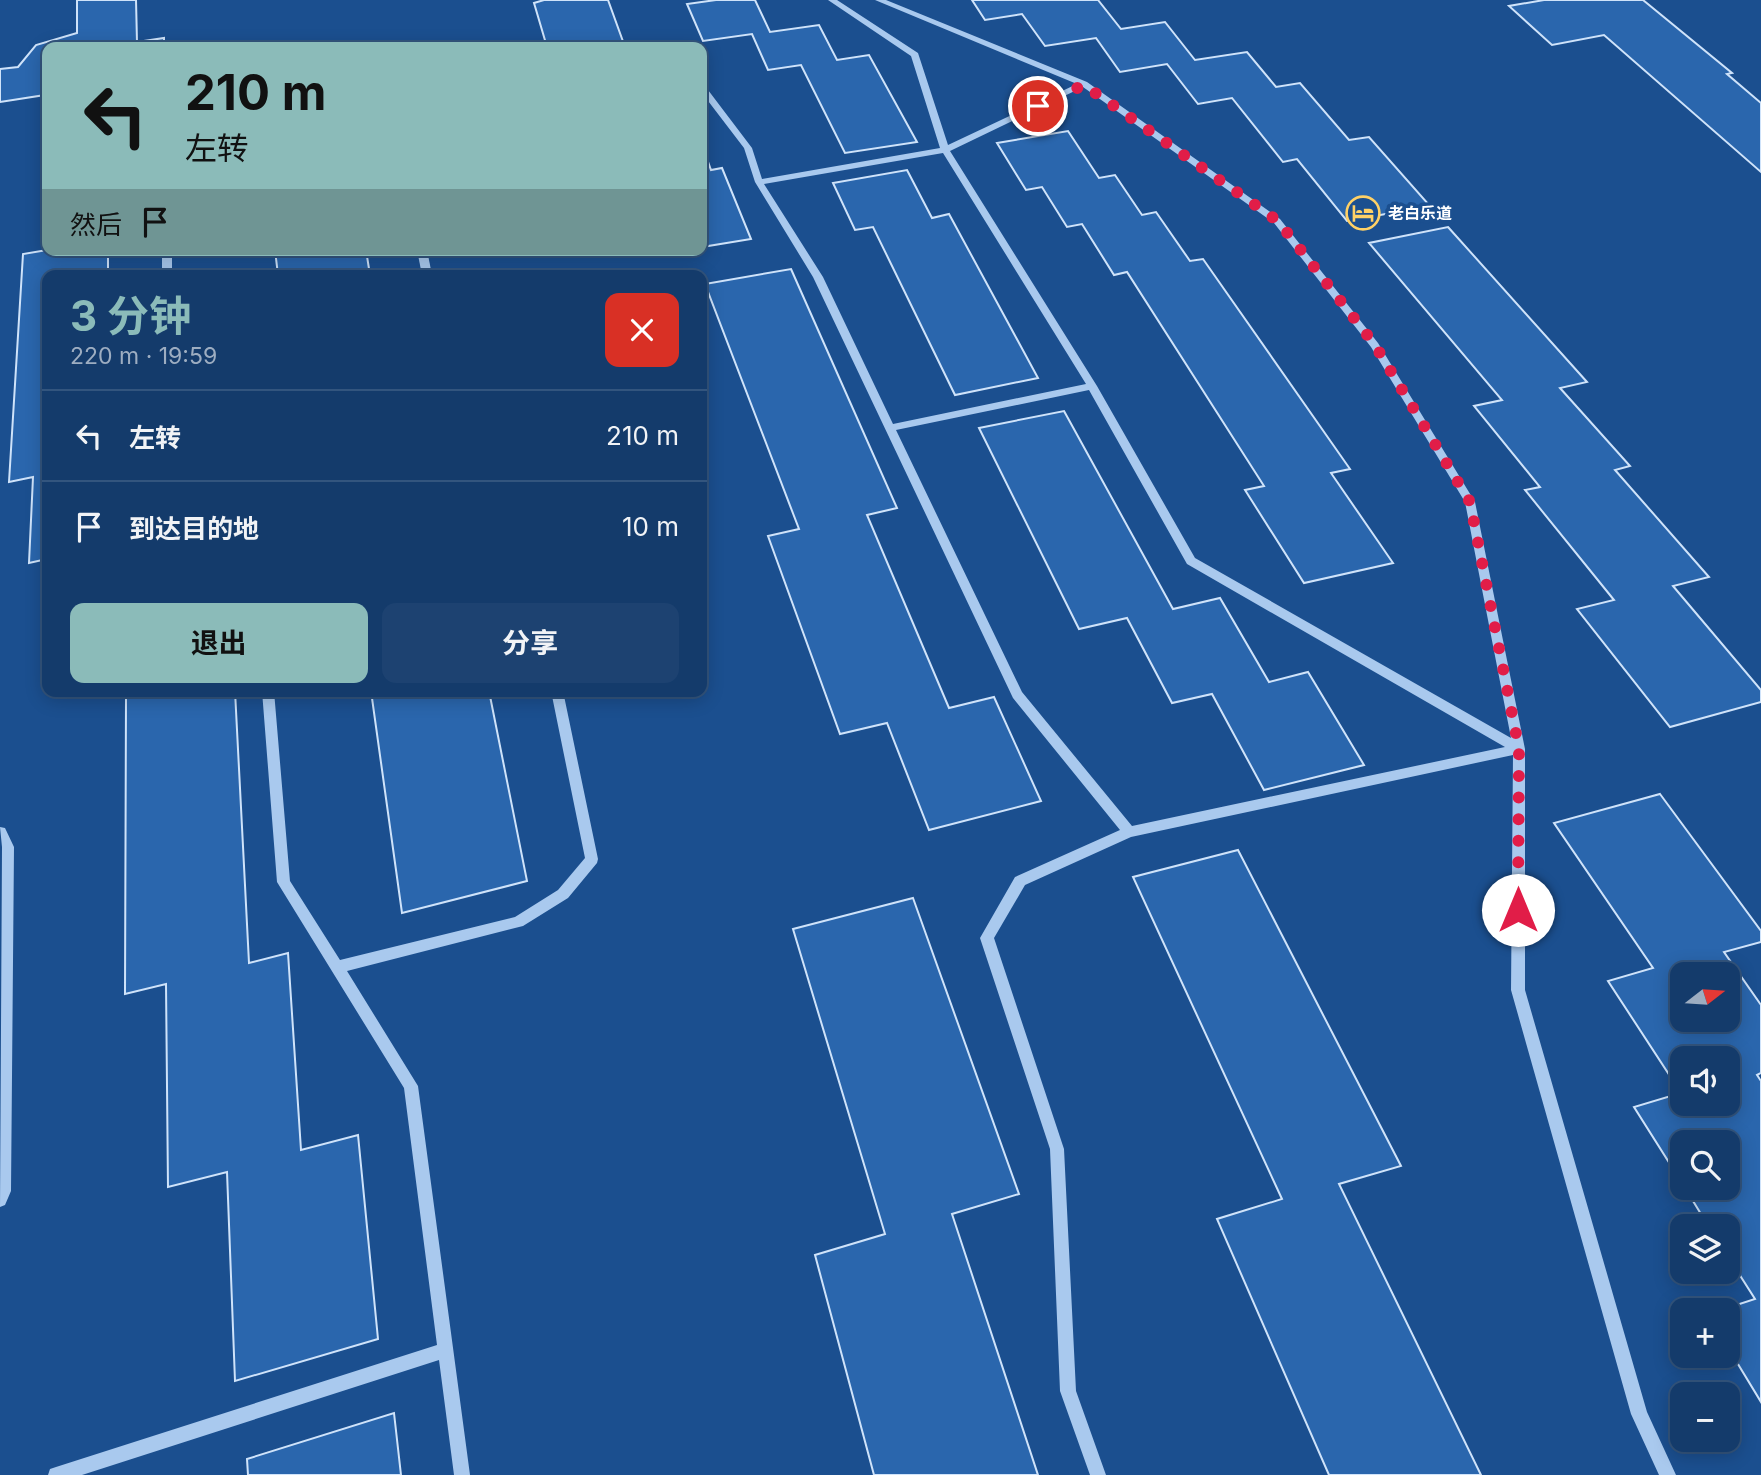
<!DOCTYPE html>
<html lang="zh">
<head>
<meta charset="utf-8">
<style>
	body { margin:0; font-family:Inter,"Noto Sans SC",sans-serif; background:#1d4271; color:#f1f3f6; height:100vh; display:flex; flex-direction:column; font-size:26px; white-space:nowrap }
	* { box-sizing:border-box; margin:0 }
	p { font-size:23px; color:#9dadc1 }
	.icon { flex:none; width:38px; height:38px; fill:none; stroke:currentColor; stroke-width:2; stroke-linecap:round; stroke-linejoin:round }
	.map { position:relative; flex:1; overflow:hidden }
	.details { position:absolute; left:42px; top:270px; width:665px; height:427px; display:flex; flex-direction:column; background:#143b6b; border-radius:14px; box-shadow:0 4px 18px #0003,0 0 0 2px #33557e }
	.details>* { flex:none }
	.hud { position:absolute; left:42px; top:42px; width:665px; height:214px; border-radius:14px; box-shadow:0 4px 18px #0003,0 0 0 2px #33557e; background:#8bbbb9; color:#111; overflow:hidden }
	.needle { width:46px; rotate:73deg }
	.controls { position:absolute; left:1670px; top:962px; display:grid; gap:14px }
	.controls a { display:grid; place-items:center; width:70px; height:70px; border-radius:14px; background:#143b6b; box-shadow:0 4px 18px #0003,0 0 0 2px #33557e; font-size:35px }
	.pin { position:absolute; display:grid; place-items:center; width:60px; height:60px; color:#fff; margin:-30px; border:4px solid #fff; border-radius:50%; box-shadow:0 2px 7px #0007 }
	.me { position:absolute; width:77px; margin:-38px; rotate:0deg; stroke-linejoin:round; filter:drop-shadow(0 0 5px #0008) }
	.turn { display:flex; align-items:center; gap:24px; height:147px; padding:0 28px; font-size:32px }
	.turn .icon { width:91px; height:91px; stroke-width:2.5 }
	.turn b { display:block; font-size:49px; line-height:60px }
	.then { display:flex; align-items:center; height:66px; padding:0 28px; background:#0003; gap:14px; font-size:26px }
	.round { display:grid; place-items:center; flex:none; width:74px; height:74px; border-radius:14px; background:#1d4271 }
	.headline { display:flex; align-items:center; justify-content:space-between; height:119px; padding:0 28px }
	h1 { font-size:42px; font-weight:700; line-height:52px; color:#8bbbb9 }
	.button { display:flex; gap:14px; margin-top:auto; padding:14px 28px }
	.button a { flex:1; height:80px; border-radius:14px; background:#8bbbb9; color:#111; font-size:28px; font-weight:700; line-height:80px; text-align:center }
	.button a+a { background:#1d4271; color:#f1f3f6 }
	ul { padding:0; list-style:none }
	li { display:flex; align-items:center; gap:21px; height:91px; padding:0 28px; border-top:2px solid #33557e }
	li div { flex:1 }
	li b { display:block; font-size:26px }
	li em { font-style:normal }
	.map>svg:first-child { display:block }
	.building { fill:#2a66ad; stroke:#cfe3fa; stroke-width:2; fill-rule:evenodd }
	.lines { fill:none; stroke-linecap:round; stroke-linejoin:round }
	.minor { fill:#a9c9ee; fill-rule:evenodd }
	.route { stroke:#e11d48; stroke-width:12; stroke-dasharray:0 21.6 }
	.labels { text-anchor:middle; stroke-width:7; stroke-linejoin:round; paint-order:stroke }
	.far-poi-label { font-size:16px; font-weight:bold; fill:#fff; stroke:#1b4f8f; text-anchor:start }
</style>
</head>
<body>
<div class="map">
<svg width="1761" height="1475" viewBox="0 0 1761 1475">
	<rect width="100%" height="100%" fill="#1b4f8f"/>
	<g class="building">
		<path d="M77 0H136L137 42 164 38V47H47V116H44L45 95 0 102V69L18 67 36 45 77 33Z"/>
		<path d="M544 0H608L625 47H547L534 3Z"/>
		<path d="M716 0H755L770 32 819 25 837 60 869 55 917 142 845 153 801 65 768 70 752 34 703 41 687 4Z"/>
		<path d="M972 0H1098L1121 29 1165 22 1195 60 1247 52 1276 87 1300 83 1349 140 1369 137 1430 206 1347 221 1297 159 1283 162 1232 98 1198 104 1167 64 1120 72 1096 38 1045 46 1022 14 985 20Z"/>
		<path d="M1544 0H1643L1732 73 1727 74 1761 103V172L1604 35 1552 45 1509 6Z"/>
		<path d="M1068 131 1099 178 1115 175 1142 215 1156 212 1190 261 1203 259 1350 469 1331 473 1393 563 1304 583 1245 490 1264 486 1127 272 1114 275 1082 224 1067 227 1042 187 1026 190 997 143Z"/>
		<path d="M702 145 711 170 722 168 751 239 702 247Z"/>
		<path d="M907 170 932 218 949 214 1038 378 955 395 873 227 855 230 833 183Z"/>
		<path d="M1448 227 1587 382 1560 388 1630 466 1615 470 1709 577 1673 586 1761 690V702L1670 727 1577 609 1614 600 1525 490 1540 487 1474 406 1502 400 1369 243Z"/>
		<path d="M47 250H108V275H47V559L29 563 33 477 9 482 23 254Z"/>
		<path d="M275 250H366L370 275H278Z"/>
		<path d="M791 269 897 508 867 515 949 708 994 697 1041 801 929 830 887 723 840 734 768 536 799 529 705 284Z"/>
		<path d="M1064 411 1173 609 1220 598 1269 682 1308 672 1364 765 1264 790 1212 694 1172 703 1127 618 1079 629 979 428Z"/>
		<path d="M152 691H235L249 963 288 953 301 1150 358 1135 378 1339 235 1381 227 1172 168 1187 166 984 125 994 126 697Z"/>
		<path d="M371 691H489L527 881 402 913Z"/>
		<path d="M1660 794 1761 931V942L1724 952 1761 1005V1073L1757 1075 1761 1081V1402L1727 1346V1311H1718L1755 1299 1727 1255V1227H1709L1685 1188H1727V1143H1682V1183L1634 1107 1681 1093 1608 981 1653 968 1554 823ZM1682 975H1727V1020H1682ZM1682 1059H1727V1104H1682Z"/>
		<path d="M1238 850 1401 1166 1339 1184 1481 1475H1329L1217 1219 1282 1199 1133 877Z"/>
		<path d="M913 898 1019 1194 952 1214 1038 1475H874L815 1255 885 1234 793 929Z"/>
		<path d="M394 1413 401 1475H248L247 1459Z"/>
	</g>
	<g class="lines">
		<g class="minor">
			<path d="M828 0H837L918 53 948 145 1077 84 875 0H886L1087 82 1280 219 1378 343 1475 502 1525 749V990L1647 1412 1676 1475H1659L1631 1414 1511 990 1513 755 1131 837 1025 885 994 938 1064 1149 1076 1391 1106 1475H1090L1060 1391 1050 1149 980 938 1015 877 1120 830 1013 698 813 277 755 182 744 148 702 93V86H705L752 148 762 179 940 148 911 56ZM1083 87 1274 223 1371 347 1465 502 1511 738 1195 558 1097 386 950 151ZM943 153 1086 384 893 424 823 277 764 184ZM1089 390 1187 564 1505 747 1132 826 1022 692 896 430Z"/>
			<path d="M417 250H427L432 275H422Z"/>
			<path d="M167 255 172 258V275H162V258Z"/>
			<path d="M262 691H274L290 881 340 960 515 917 558 890 585 858 551 691H563L598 859 597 863 568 898 523 926 347 971 418 1086 470 1475H454L439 1360 82 1475H48L50 1469 56 1467 437 1345 404 1088 277 882Z"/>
			<path d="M0 827 5 828 14 847 11 1191 5 1205 0 1207 2 847Z"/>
		</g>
	</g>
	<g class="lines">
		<path class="route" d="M1038 106 1084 85 1278 221 1375 345 1470 502 1519 749 1518 910"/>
	</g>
	<defs>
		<symbol id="hotel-ring" viewBox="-11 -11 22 22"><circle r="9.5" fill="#1b4f8f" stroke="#ffd166" stroke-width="1.5"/><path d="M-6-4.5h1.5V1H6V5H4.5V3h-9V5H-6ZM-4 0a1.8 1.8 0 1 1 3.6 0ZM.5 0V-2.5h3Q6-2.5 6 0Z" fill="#ffd166"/></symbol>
	</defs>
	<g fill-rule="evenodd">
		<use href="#hotel-ring" x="1344" y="194" width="38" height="38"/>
	</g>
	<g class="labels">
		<g class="far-poi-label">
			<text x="1388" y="219">老白乐道</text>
		</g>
	</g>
</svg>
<div class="controls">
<a><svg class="needle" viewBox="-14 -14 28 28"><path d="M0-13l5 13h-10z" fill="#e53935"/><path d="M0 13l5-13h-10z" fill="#9dadc1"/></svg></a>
<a><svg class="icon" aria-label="sound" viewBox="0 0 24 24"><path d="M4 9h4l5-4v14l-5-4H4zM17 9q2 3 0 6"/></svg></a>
<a><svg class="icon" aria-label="search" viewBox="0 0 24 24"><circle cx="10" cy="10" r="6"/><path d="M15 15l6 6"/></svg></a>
<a><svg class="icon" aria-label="layers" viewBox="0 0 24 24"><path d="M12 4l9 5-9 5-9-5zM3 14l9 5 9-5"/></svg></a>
<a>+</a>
<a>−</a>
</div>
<div class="pin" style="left:1038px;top:106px;background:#d93025"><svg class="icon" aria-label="arrive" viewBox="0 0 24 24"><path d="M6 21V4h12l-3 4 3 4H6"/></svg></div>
<svg class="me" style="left:1518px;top:910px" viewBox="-20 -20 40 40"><circle r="19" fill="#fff"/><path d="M0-13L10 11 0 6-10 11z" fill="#e11d48"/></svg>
<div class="hud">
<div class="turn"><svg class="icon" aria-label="left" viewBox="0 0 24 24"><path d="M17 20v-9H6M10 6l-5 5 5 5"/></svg><div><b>210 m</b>左转</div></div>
<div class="then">然后<svg class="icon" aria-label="arrive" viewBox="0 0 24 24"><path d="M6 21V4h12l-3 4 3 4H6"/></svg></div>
</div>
<section class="details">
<div class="headline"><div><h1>3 分钟</h1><p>220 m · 19:59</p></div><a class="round" style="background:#d93025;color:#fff"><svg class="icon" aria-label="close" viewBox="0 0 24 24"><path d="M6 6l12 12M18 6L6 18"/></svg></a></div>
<ul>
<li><svg class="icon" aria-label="left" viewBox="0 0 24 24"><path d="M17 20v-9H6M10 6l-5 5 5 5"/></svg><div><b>左转</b></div><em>210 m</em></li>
<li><svg class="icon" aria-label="arrive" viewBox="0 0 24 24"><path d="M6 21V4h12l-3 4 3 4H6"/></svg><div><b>到达目的地</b></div><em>10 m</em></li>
</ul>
<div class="button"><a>退出</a><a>分享</a></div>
</section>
</div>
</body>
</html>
